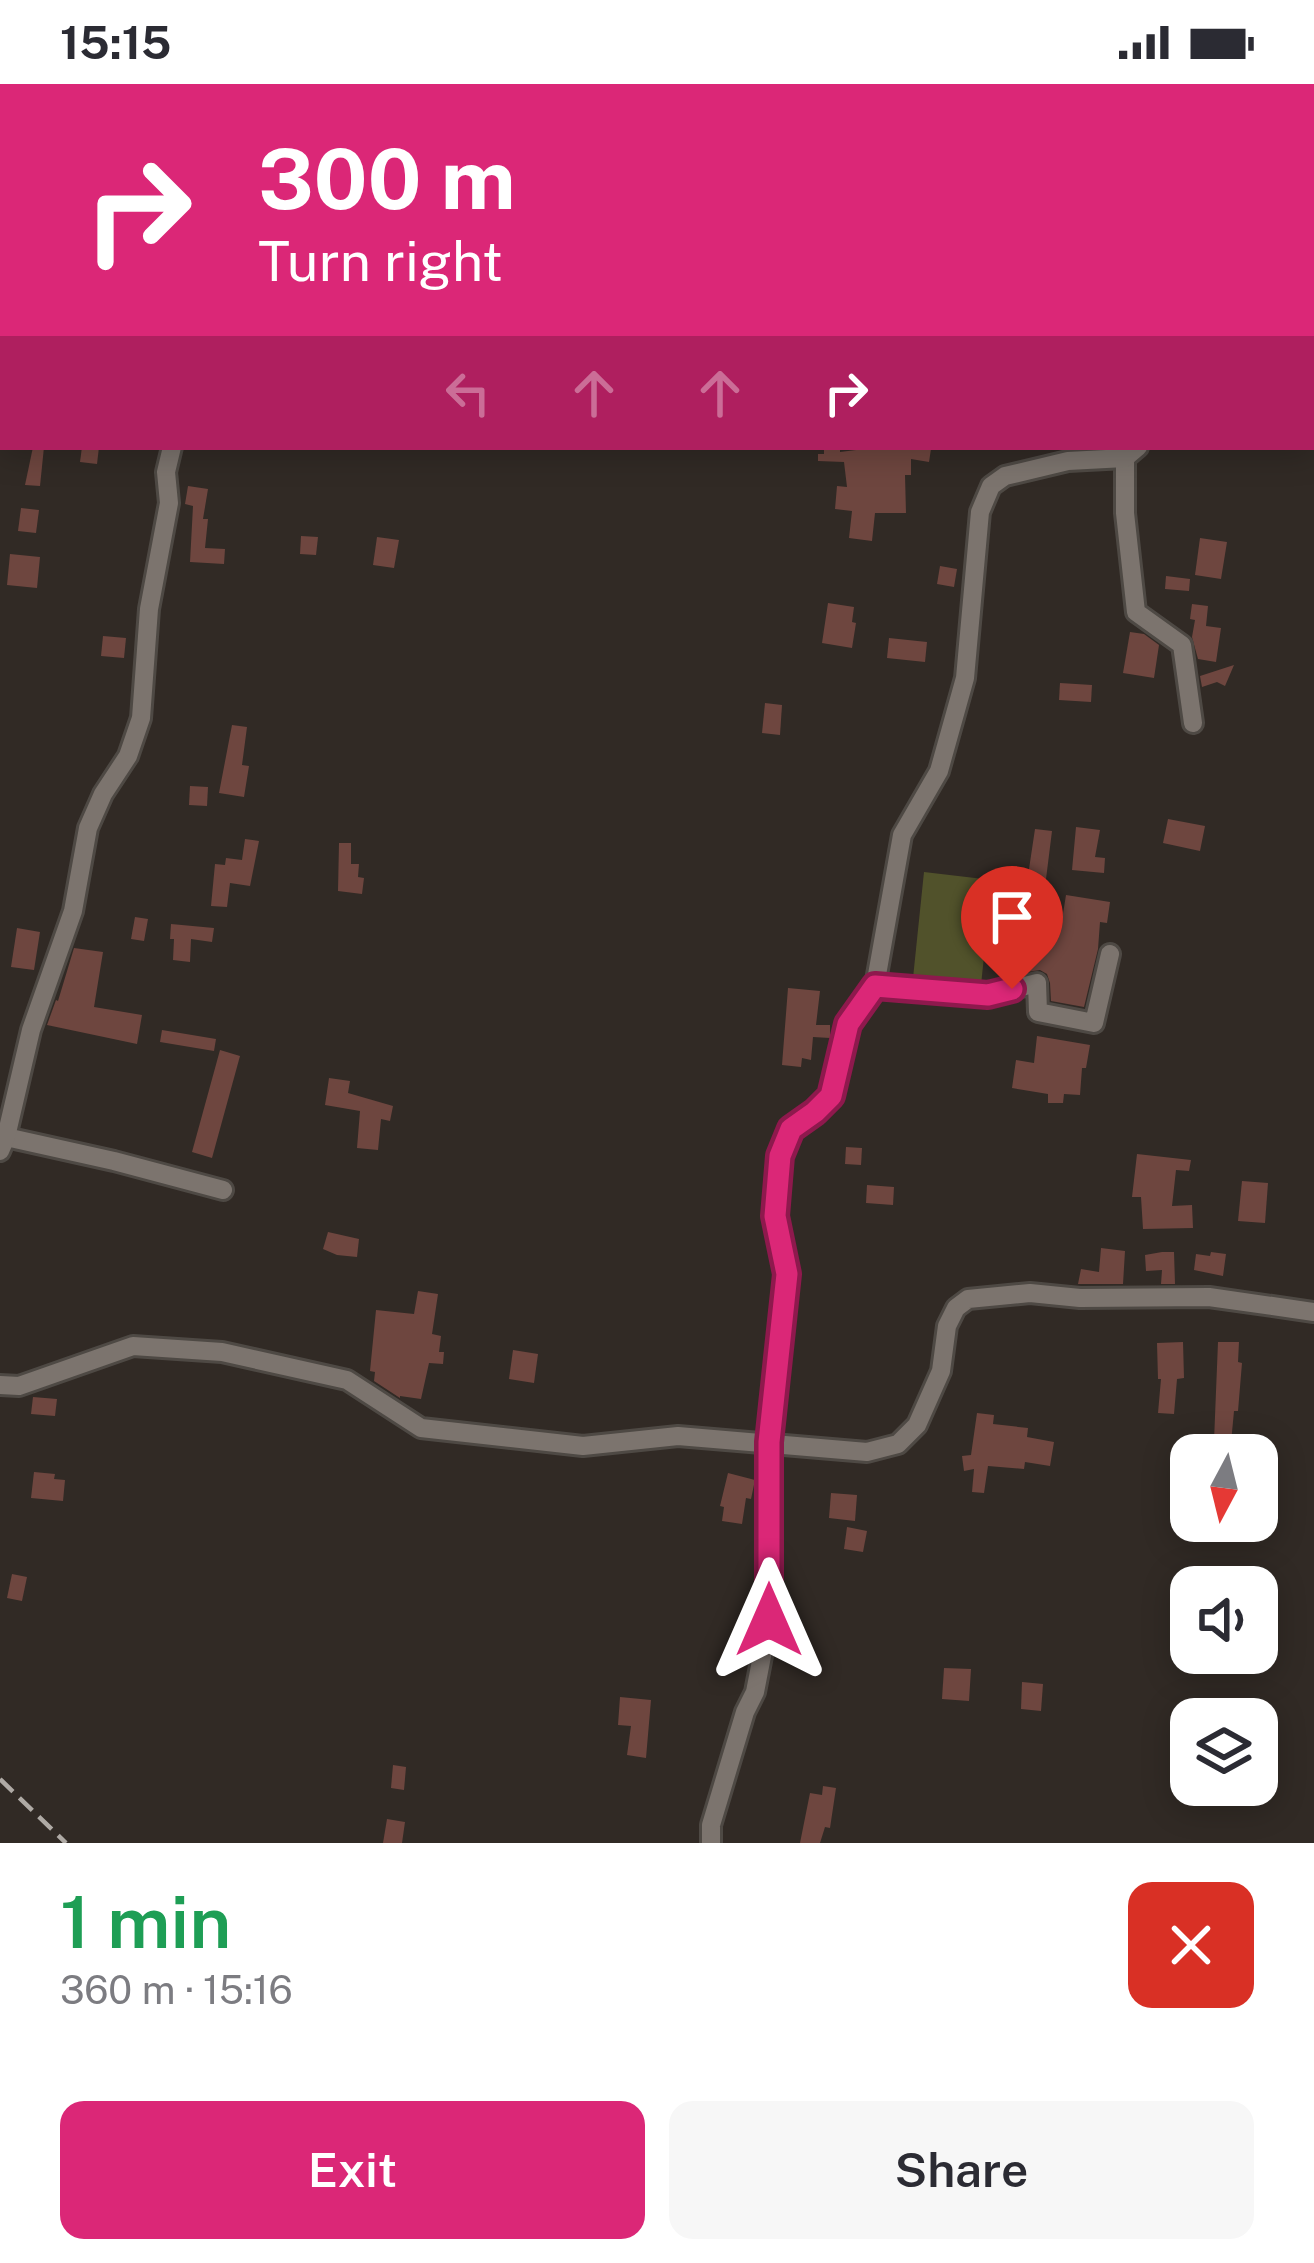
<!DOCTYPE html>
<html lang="en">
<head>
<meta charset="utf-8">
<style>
	body { margin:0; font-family:"Public Sans",sans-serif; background:#f7f7f7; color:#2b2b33; height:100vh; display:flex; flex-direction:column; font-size:45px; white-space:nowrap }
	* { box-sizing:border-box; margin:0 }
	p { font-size:39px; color:#7c7c81 }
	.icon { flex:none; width:66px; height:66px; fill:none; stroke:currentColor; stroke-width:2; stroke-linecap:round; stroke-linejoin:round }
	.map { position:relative; height:1759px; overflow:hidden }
	.side { display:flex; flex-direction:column; background:#fff; flex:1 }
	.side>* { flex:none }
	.top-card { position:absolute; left:0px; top:0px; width:1314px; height:366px; box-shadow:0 6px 30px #0003; background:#db2777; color:#fff; overflow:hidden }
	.needle { width:78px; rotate:187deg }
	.fabs { position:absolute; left:1170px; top:1350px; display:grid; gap:24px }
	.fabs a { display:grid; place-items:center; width:108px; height:108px; border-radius:24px; background:#fff; box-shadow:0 6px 30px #0003; font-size:60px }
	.pin { position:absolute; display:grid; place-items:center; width:102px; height:102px; color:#fff; margin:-123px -51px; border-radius:50% 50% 50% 0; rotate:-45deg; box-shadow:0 0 12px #0007 }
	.pin .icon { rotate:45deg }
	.me { position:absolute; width:132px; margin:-66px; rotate:0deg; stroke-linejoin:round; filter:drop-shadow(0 0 9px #0008) }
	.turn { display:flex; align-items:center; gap:42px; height:252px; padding:0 60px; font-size:54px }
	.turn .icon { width:156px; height:156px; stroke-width:2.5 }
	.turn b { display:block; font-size:84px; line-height:102px }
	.lanes { display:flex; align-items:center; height:114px; padding:0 60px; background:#0003; justify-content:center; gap:60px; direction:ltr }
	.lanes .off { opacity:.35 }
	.round { display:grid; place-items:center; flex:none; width:126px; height:126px; border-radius:24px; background:#f7f7f7 }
	.summary { display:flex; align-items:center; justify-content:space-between; height:204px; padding:0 60px }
	h1 { font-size:72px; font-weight:600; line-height:90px; color:#1e9e55 }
	.primary-button { display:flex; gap:24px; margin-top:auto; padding:24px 60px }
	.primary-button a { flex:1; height:138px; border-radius:24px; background:#db2777; color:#fff; font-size:48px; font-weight:600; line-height:138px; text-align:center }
	.primary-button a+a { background:#f7f7f7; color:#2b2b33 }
	.status { display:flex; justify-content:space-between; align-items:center; height:84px; padding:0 60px; background:#fff; direction:ltr }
	.status svg { height:33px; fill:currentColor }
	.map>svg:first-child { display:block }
	.water { fill:#51522b }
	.building { fill:#6e463f }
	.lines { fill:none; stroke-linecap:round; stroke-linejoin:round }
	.minor-casing { stroke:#4e4944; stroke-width:24 }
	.minor { stroke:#7c746e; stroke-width:18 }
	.rail { stroke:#afaaa5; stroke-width:4.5; stroke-dasharray:18 9; stroke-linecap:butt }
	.route-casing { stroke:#8e194d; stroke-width:30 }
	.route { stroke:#db2777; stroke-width:21 }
</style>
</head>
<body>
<div class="status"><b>15:15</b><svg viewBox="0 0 49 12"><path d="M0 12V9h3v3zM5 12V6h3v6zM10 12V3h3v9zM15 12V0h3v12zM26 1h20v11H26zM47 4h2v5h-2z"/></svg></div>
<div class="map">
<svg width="1314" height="1759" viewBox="0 0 1314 1759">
	<rect width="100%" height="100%" fill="#312a25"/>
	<path class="water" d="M924 788 992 796 981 901 913 894Z"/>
	<g class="building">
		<path d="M33 363H44L40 402 25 401Z"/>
		<path d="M82 363H99L97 380 80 378Z"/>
		<path d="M880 363 931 365 929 378 911 375V391H905L906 429H875L872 457 849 454 852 427 835 425 837 402 847 403 844 378 818 377V370H824V364L840 365V368Z"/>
		<path d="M188 402 208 405 203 435H208L205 464 225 465 224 480 190 478 193 422 185 420Z"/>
		<path d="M21 424 39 426 36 449 18 447Z"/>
		<path d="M301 452 318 453 316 471 300 470Z"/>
		<path d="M377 453 399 456 394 484 373 481Z"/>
		<path d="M1200 454 1227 458 1221 495 1195 491Z"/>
		<path d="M10 470 40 473 37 504 7 501Z"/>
		<path d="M940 482 957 485 954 503 937 500Z"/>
		<path d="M1166 492 1190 495 1189 507 1165 505Z"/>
		<path d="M828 519 854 523 852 538 856 539 852 564 822 559Z"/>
		<path d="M1192 520 1208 522 1206 542 1221 544 1216 578 1198 575 1192 553 1195 536 1190 535Z"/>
		<path d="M1130 548 1144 550 1159 561 1154 594 1123 589Z"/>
		<path d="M103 552 126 554 124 574 101 572Z"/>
		<path d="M889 554 927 558 925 578 887 574Z"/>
		<path d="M1234 581 1225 602 1217 598 1202 603 1200 592Z"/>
		<path d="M1060 599 1092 601 1091 618 1059 616Z"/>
		<path d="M765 619 782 621 780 651 762 649Z"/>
		<path d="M232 641 247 643 242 681 249 682 244 713 219 709Z"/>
		<path d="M190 702 208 703 207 722 189 721Z"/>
		<path d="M1168 735 1205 742 1200 767 1163 759Z"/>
		<path d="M1076 743 1100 746 1095 773 1105 774 1104 789 1072 786Z"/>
		<path d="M1035 745 1052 747 1045 803 1040 802 1037 827 1041 828 1040 833 1062 836 1066 811 1110 818 1107 839 1100 838 1098 865 1084 923 1051 917 1050 899 1047 890 1040 886 1027 888 1034 846 1008 843 1015 803 1026 805Z"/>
		<path d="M245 755 259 757 250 802 230 799 227 823 211 822 215 780 225 781 226 774 242 776Z"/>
		<path d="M339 759H351V780H359L358 793 364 794 362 810 338 807Z"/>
		<path d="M135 833 148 835 144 857 131 855Z"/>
		<path d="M171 840 214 844 212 858 191 855 190 878 173 876 174 855H170Z"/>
		<path d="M17 844 40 848 34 886 11 883Z"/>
		<path d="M74 864 103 868 94 923 142 931 137 960 47 941 56 916 58 917Z"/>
		<path d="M788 904 820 907 816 941H830V954L813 953 811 976 802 974 801 983 782 981Z"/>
		<path d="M162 946 216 955 214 967 160 958Z"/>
		<path d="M1037 952 1090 961 1086 984H1082L1080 1011 1064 1010 1063 1019H1048V1010L1012 1004 1016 976 1034 979Z"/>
		<path d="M220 966 240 972 212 1074 192 1068Z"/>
		<path d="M329 994 350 997 348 1009 393 1022 390 1037 381 1035 378 1066 357 1064 360 1027 325 1021Z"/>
		<path d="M846 1063 862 1064 861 1081 845 1080Z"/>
		<path d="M1137 1070 1191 1076 1189 1087 1176 1086 1172 1122 1192 1121 1193 1144 1143 1145 1141 1113H1132Z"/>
		<path d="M1242 1097 1268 1099 1265 1139 1238 1137Z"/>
		<path d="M867 1101 894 1103 893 1121 866 1119Z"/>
		<path d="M328 1148 359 1155 357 1173 337 1171 323 1165Z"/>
		<path d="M1101 1164 1125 1167 1123 1200H1078L1081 1185 1099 1188Z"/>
		<path d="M1162 1168H1174L1175 1200H1161L1162 1186 1146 1187 1145 1171Z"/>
		<path d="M1211 1168 1226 1170 1223 1192 1194 1186 1196 1170 1210 1172Z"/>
		<path d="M418 1207 438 1210 432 1250 441 1252 439 1268H444L443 1280 429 1279 421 1315 400 1312V1314L374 1297 375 1288 370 1287 376 1226 414 1230Z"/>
		<path d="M1183 1258 1184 1294 1177 1295 1174 1330 1158 1329 1161 1295H1158L1157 1259Z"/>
		<path d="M1218 1258H1239L1238 1278 1242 1279 1238 1327H1234L1231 1359 1214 1357Z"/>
		<path d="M513 1266 538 1270 534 1299 509 1295Z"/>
		<path d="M33 1313 57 1315 55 1332 31 1330Z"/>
		<path d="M977 1329 994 1331 993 1340 1028 1344 1027 1353 1054 1358 1050 1382 1025 1378 1024 1385 988 1382 984 1409 972 1408 974 1385 964 1387 962 1372 971 1371Z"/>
		<path d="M34 1388 55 1390 54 1395 65 1396 63 1417 31 1414Z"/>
		<path d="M728 1389 755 1396 751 1415 746 1414 742 1440 722 1437 724 1423 720 1422Z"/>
		<path d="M831 1409 857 1411 855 1437 829 1434Z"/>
		<path d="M847 1443 867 1447 863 1468 844 1465Z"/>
		<path d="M12 1490 27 1493 22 1517 7 1514Z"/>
		<path d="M944 1584 971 1585 969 1617 942 1615Z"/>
		<path d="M1022 1598 1043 1600 1041 1627 1021 1625Z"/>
		<path d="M620 1613 651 1616 646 1674 627 1671 631 1642 618 1641Z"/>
		<path d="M393 1681 406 1683 404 1706 391 1704Z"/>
		<path d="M823 1702 836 1704 830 1744 825 1743 820 1759H800L810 1709 822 1711Z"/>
		<path d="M387 1735 405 1738 402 1759H383Z"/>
	</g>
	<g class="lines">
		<defs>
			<g id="minor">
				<path d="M941 0 942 3"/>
				<path d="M1206 0V3"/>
				<path d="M227 3V0"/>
				<path d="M964 3 986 0"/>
				<path d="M1311 261 1314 262"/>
				<path d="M1125 374V429L1136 528 1182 561 1193 639"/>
				<path d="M875 902 988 911 1037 899 1038 928 1094 939 1110 870"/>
				<path d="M6 1053 114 1077 223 1106"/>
				<path d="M0 1067 6 1053 31 946 73 827 88 744 103 710 128 672 141 634 149 525 169 419 166 388 172 363"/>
				<path d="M0 1301 19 1302 133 1262 222 1268 347 1296 421 1344 583 1362 678 1352 867 1368 898 1360 917 1341 941 1287 947 1242 956 1224 968 1215 1030 1209 1080 1214 1209 1213 1314 1228"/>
				<path d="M711 1759V1741L745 1628 755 1608 769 1536V1358L787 1190 775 1132 780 1072 791 1045 815 1028 831 1011 848 940 875 902 902 751 939 687 965 594 980 428 991 402 1005 392 1068 377 1125 374 1138 363"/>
			</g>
		</defs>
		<use href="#minor" class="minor-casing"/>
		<use href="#minor" class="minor"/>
		<path class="rail" d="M0 1695 66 1759"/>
	</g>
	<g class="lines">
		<defs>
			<path id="route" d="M769 1536V1358L787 1190 775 1132 780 1072 791 1045 815 1028 831 1012 848 940 875 902 988 911 1012 905"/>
		</defs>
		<use href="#route" class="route-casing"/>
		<use href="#route" class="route"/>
	</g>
</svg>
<div class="fabs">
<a><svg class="needle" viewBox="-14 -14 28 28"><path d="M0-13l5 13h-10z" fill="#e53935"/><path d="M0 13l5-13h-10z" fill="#7c7c81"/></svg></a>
<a><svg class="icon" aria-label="sound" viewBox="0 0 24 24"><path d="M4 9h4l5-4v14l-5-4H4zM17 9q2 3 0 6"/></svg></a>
<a><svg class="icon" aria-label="layers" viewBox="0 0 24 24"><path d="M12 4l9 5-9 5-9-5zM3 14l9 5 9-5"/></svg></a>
</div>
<div class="pin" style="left:1012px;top:905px;background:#d93025"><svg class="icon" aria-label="arrive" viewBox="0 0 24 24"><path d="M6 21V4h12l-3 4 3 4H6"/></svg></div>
<svg class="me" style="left:769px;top:1536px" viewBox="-20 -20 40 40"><path d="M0-17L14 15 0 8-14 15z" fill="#db2777" stroke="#fff" stroke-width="4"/></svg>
<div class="top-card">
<div class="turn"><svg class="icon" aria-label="right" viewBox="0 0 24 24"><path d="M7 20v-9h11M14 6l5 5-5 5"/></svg><div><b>300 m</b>Turn right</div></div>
<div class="lanes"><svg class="icon off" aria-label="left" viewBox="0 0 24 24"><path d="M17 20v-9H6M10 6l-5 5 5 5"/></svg><svg class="icon off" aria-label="ahead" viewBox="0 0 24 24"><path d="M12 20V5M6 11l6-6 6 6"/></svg><svg class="icon off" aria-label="ahead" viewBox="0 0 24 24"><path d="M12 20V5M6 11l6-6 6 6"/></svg><svg class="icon" aria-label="right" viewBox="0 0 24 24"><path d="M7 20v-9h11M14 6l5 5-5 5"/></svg></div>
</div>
</div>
<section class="side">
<div class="summary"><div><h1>1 min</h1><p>360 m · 15:16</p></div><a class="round" style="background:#d93025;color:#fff"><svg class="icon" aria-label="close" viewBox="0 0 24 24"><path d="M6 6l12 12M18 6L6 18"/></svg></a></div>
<div class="primary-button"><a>Exit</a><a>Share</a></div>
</section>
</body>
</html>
